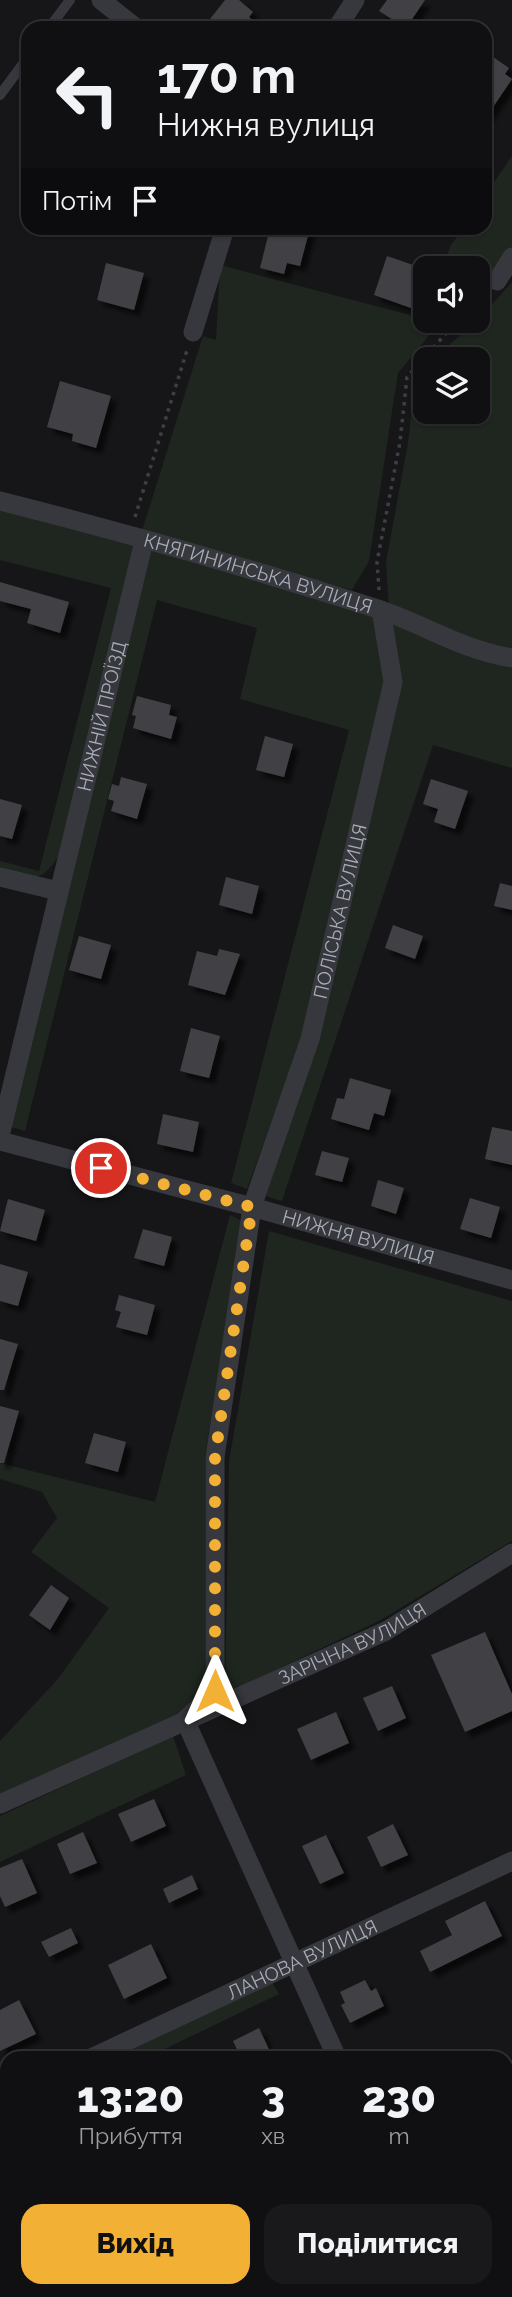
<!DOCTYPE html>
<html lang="uk">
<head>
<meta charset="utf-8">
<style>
	body { margin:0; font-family:Raleway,sans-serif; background:#19191b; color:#f1f3f6; height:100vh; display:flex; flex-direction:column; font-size:26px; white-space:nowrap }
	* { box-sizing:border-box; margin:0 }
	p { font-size:23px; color:#9c9d9f }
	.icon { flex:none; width:38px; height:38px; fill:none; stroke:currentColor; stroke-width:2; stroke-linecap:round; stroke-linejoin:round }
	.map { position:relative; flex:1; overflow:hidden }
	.sheet { position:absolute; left:0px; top:2051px; width:513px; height:247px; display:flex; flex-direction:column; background:#101012; border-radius:21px 21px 0 0; box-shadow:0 2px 5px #0004,0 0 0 2px #303032 }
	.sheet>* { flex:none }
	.banner { position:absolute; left:21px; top:21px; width:471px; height:214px; border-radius:21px; box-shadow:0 2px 5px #0004,0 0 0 2px #303032; background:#101012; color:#f1f3f6; overflow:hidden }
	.controls { position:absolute; left:413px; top:256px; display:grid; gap:14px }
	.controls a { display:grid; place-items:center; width:77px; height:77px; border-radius:14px; background:#101012; box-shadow:0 2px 5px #0004,0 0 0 2px #303032; font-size:35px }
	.pin { position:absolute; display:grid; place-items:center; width:60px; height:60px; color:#fff; margin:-30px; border:4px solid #fff; border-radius:50%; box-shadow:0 2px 7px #0007 }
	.me { position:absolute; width:77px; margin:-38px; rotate:0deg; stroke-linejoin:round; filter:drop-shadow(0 0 5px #0008) }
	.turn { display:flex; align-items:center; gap:24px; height:147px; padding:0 21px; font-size:32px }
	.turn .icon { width:91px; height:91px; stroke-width:2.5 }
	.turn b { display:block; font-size:49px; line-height:60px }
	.then { display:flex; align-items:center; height:66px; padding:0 21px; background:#0003; gap:14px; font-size:26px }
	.eta { display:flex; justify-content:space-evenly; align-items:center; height:119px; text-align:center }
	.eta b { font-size:42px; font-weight:800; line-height:49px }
	.action { display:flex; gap:14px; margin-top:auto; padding:14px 21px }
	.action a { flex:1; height:80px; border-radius:21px; background:#f2b134; color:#111; font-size:28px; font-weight:800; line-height:80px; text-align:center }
	.action a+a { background:#19191b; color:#f1f3f6 }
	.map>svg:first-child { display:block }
	.green { fill:#1e261f }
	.building { fill:#404145; filter:url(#shadow) }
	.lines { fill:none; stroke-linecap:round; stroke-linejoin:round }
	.path { stroke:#3d3f44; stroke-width:3.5; stroke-dasharray:3.5 5; stroke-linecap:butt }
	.service { stroke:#37383d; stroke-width:10 }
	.minor { stroke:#37383d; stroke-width:19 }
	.route { stroke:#f2b134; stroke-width:12; stroke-dasharray:0 21.6 }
	.labels { text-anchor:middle; stroke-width:7; stroke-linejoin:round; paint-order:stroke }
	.street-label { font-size:19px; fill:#a8adb8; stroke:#111113 }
</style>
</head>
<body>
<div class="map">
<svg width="512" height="2297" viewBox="0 0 512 2297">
	<defs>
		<filter id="shadow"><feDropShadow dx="6" dy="6" stdDeviation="2" flood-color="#0009"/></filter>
	</defs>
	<rect width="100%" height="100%" fill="#161618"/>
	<g class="green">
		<path d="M512 156V247L494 276 478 290V268H442L451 245 463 228H485V195Z"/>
		<path d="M220 265 421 318 425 309V320H442L398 373 369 561 352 590 142 531 203 336 216 340Z"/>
		<path d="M512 282V768L433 745 282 1201 265 1196 402 683 389 609 386 562 408 443 415 380 425 368V411H478V359H433L478 320Z"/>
		<path d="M0 509 137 546 61 852C41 885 34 879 0 871V861L39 871 111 588 0 560Z"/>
		<path d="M148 550 375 615 387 682 302 1037 247 1189 231 1183 349 730 240 699 257 628 157 600 25 1131 11 1127Z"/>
		<path d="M230 1215 242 1221 205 1456V1688L175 1717 0 1794V1741L58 1679 109 1608 31 1552 57 1518 42 1492 0 1479V1463L155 1502Z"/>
		<path d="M269 1231 512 1301V1541L379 1621 225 1694 229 1461Z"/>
		<path d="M173 1736 186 1775 0 1862V1816Z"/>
		<path d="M272 1982 279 1994 146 2058H112Z"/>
	</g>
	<g class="building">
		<path d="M225 0H239L253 12 249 17 263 28H203Z"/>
		<path d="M387 0H425L406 28 379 11Z"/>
		<path d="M493 57 509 68 505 74 512 79 485 119V69Z"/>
		<path d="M270 228H310L300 266 287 263 284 274 260 268Z"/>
		<path d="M387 256 425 269 411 308 374 295Z"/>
		<path d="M106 263 144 273 134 310 97 300Z"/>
		<path d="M60 381 111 396 96 448 72 441 73 434 47 427Z"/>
		<path d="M0 582 69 602 60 633 27 623 31 609 0 601Z"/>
		<path d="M137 696 171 705 169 715 177 717 171 739 133 728 136 716 132 715Z"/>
		<path d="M265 736 293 744 284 777 256 770Z"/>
		<path d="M121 777 147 784 137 819 111 811 114 801 108 799 112 784 119 786Z"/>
		<path d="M431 779 468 791 455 829 434 822 438 809 423 804Z"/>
		<path d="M0 799 22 805 12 839 0 836Z"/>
		<path d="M226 877 259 886 252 914 219 905Z"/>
		<path d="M500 883 512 886V910L494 906Z"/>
		<path d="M393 925 423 936 415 959 385 948Z"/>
		<path d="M79 936 111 945 101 979 69 970Z"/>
		<path d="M219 949 240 954 225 995 188 985 197 951 217 956Z"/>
		<path d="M191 1028 220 1036 209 1078 180 1071Z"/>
		<path d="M350 1078 391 1090 384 1116 374 1113 369 1130 331 1119 337 1098 344 1099Z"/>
		<path d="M163 1114 199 1122 193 1152 157 1144Z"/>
		<path d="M492 1127 512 1131V1165L485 1159Z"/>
		<path d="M322 1151 349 1158 342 1182 315 1175Z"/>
		<path d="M378 1180 404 1188 396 1214 371 1206Z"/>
		<path d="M470 1198 500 1207 491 1238 460 1229Z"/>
		<path d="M8 1199 45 1210 36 1241 0 1231Z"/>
		<path d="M143 1229 172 1237 164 1266 134 1258Z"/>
		<path d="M0 1264 28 1272 18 1306 0 1301Z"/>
		<path d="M119 1295 155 1305 147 1335 116 1327 121 1312 115 1310Z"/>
		<path d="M0 1339 18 1344 4 1390H0Z"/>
		<path d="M0 1406 19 1411 4 1463H0Z"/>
		<path d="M94 1433 126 1442 118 1472 85 1463Z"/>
		<path d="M51 1585 69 1598 50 1630 29 1615Z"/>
		<path d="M485 1632 512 1694V1711L465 1732 431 1655Z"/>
		<path d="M392 1686 406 1718 378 1731 363 1698Z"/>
		<path d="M336 1712 349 1743 311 1760 297 1729Z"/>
		<path d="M154 1799 166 1826 131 1842 118 1814Z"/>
		<path d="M393 1824 408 1855 381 1867 367 1837Z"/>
		<path d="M83 1832 97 1863 70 1874 57 1844Z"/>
		<path d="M326 1835 344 1873 320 1884 302 1846Z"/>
		<path d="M22 1859 37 1893 5 1907 0 1896V1868Z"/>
		<path d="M192 1875 198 1889 169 1903 163 1889Z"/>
		<path d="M485 1901 502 1936 430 1972 420 1951 452 1935 445 1921Z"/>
		<path d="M71 1928 78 1943 49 1957 41 1942Z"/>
		<path d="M151 1944 167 1978 124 1999 108 1965Z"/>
		<path d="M365 1980 371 1991 376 1988 384 2006 350 2023 341 2005 345 2003 340 1992Z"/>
		<path d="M19 2000 36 2034 0 2051V2010Z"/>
		<path d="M259 2028 273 2058H241L233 2041Z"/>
	</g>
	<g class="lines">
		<g class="path">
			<path d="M135 517 188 347"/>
			<path d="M379 590 377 562 400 442 407 377 458 320"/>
		</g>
		<g class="service">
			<path d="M49 28 70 0"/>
			<path d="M0 95 28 57"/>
		</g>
		<g class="minor">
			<path d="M101 0 136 28"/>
			<path d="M337 28 355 0"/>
			<path d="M497 281 512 257"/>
			<path d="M193 332 225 228"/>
			<path id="s1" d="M0 501C127 533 253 569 378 609 426 625 459 649 512 658"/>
			<path d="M0 877 58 891"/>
			<path id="s2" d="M0 1136 144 541"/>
			<path id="s3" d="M0 1141 252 1207 512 1280"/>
			<path id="s4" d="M0 1804 386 1631 512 1553"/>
			<path id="s5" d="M91 2058 512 1861"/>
			<path id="s6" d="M337 2058 185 1720 215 1691V1457L252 1207 310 1039 393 682 381 610"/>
			<path d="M0 2101 7 2098"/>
			<path d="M506 2178 512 2175"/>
			<path d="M446 2291 449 2297"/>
			<path d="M256 2297 269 2291"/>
		</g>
	</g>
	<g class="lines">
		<path class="route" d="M101 1168 252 1207 215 1457V1691"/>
	</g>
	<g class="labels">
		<g class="street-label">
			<text dy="7" stroke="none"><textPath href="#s1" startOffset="268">КНЯГИНИНСЬКА ВУЛИЦЯ</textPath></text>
			<text dy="7" stroke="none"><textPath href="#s2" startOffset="432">НИЖНІЙ ПРОЇЗД</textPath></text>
			<text dy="7" stroke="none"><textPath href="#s6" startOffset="1208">ПОЛІСЬКА ВУЛИЦЯ</textPath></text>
			<text dy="7" stroke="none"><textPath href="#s3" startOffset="371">НИЖНЯ ВУЛИЦЯ</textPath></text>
			<text dy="7" stroke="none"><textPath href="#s4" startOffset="387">ЗАРІЧНА ВУЛИЦЯ</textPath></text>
			<text dy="7" stroke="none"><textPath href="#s5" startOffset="233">ЛАНОВА ВУЛИЦЯ</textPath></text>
		</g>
	</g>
</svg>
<div class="controls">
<a><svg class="icon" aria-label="sound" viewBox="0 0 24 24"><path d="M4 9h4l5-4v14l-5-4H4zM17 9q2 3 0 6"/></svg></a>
<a><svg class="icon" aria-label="layers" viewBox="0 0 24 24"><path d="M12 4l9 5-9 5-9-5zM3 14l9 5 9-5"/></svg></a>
</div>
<div class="pin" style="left:101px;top:1168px;background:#d93025"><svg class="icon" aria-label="arrive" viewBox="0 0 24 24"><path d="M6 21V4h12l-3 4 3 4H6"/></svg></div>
<svg class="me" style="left:215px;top:1691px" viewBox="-20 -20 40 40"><path d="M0-17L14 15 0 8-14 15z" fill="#f2b134" stroke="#fff" stroke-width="4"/></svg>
<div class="banner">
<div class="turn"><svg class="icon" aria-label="left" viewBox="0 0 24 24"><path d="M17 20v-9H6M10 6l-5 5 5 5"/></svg><div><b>170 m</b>Нижня вулиця</div></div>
<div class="then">Потім<svg class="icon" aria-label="arrive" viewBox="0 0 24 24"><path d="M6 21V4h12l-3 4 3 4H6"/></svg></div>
</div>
<section class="sheet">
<div class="eta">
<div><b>13:20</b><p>Прибуття</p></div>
<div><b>3</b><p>хв</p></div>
<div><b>230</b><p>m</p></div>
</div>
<div class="action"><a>Вихід</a><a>Поділитися</a></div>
</section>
</div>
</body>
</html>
